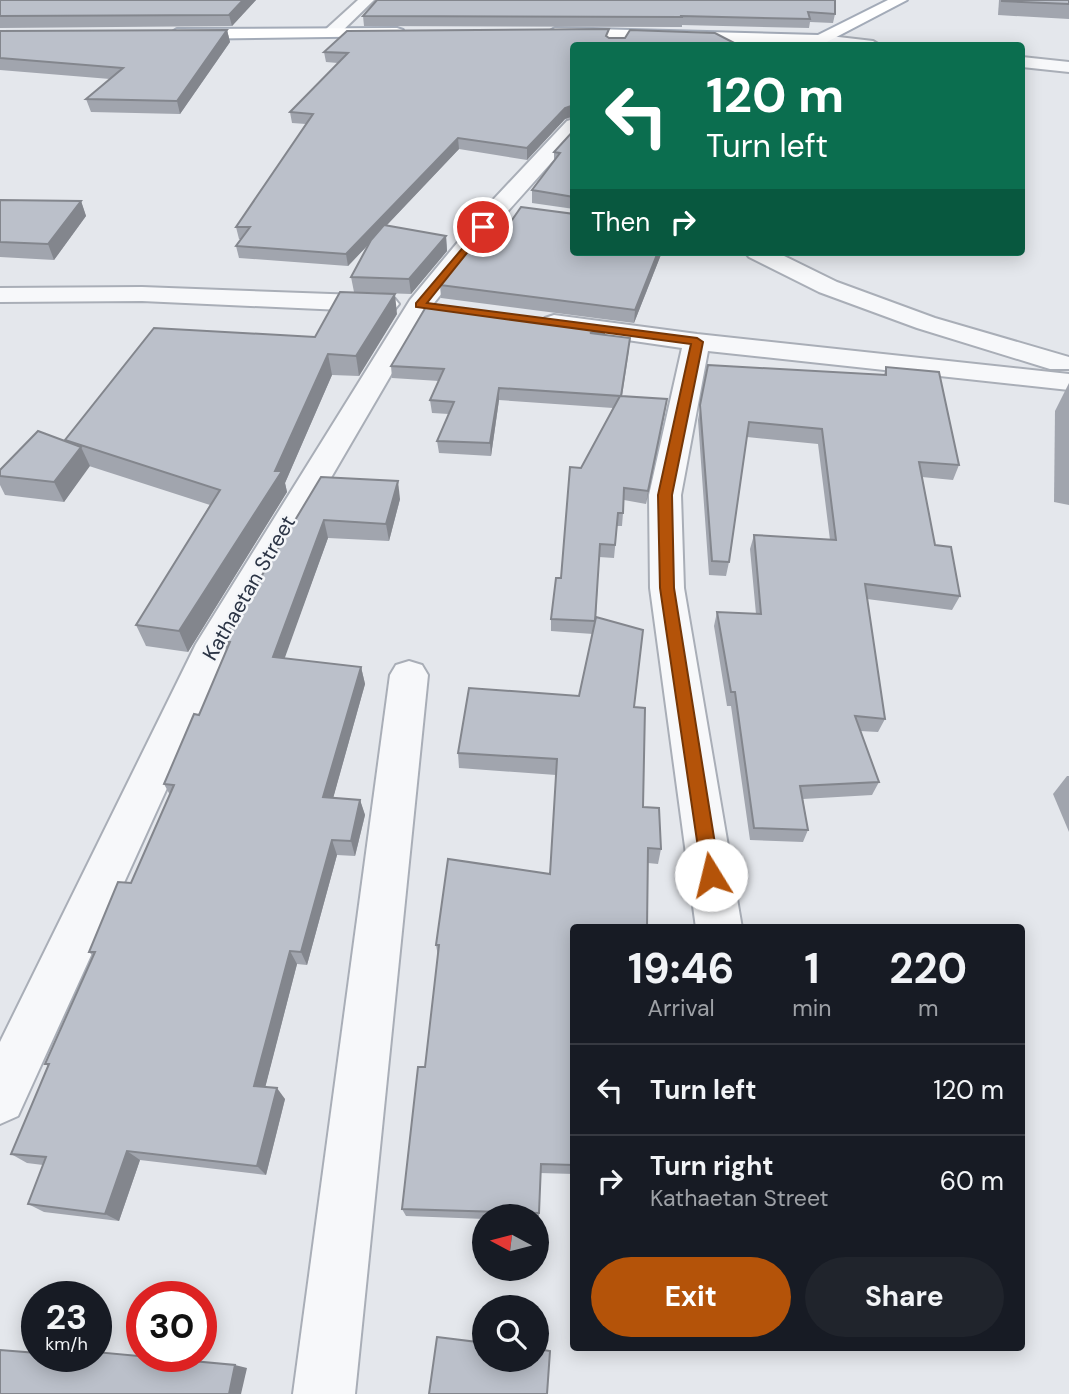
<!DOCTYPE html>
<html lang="en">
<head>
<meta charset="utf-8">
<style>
	body { margin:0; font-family:"DM Sans",sans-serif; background:#20242c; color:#f1f3f6; height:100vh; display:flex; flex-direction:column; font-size:26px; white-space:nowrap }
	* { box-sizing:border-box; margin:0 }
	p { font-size:23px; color:#9ea1a6 }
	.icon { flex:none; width:38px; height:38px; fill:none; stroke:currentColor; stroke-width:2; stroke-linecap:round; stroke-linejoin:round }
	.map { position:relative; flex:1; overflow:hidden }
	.panel { position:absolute; left:570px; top:924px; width:455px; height:427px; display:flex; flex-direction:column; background:#171b24; border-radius:7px; box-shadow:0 4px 18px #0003 }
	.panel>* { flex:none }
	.hud { position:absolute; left:570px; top:42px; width:455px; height:214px; border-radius:7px; box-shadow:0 4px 18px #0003; background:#0b6e4f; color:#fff; overflow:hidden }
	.needle { width:46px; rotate:277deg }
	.buttons { position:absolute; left:472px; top:1204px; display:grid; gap:14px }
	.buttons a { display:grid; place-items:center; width:77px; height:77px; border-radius:50%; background:#171b24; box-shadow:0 4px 18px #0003; font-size:35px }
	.speed { position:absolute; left:21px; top:1281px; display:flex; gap:14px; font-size:35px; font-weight:700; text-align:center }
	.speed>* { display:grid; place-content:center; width:91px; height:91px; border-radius:50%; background:#171b24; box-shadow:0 4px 18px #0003; line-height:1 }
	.speed small { font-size:18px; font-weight:400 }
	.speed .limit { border:10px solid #d22; background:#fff; color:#111 }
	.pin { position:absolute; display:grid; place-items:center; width:60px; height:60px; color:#fff; margin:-30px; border:4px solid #fff; border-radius:50%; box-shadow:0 2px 7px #0007 }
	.me { position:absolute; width:77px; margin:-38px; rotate:351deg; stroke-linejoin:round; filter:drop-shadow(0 0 5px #0008) }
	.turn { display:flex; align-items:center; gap:24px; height:147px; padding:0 21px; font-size:32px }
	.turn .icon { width:91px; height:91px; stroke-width:2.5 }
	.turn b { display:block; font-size:49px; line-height:60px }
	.then { display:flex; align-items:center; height:66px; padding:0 21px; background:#0003; gap:14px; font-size:26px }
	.eta { display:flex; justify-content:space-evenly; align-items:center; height:119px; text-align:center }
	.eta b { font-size:42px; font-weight:700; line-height:49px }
	.button { display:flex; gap:14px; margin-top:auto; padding:14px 21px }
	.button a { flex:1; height:80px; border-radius:42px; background:#b45309; color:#fff; font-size:28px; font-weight:700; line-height:80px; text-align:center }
	.button a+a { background:#20242c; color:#f1f3f6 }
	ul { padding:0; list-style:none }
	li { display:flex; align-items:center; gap:21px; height:91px; padding:0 21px; border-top:2px solid #363941 }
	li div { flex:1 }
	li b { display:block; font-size:26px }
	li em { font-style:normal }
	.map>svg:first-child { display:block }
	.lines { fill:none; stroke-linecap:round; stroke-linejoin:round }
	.minor-casing { stroke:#a9aeb7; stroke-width:4 }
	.major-casing { stroke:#a3abb8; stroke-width:4 }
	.minor { fill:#f7f8fa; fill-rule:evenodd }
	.major { fill:#fff; fill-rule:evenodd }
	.wall { fill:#a1a5ae }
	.shaded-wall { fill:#83868d }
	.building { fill:#bbc0ca; stroke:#83868d; stroke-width:2 }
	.route { fill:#b45309; stroke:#753606; stroke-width:2 }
	.labels { text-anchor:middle; stroke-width:5; stroke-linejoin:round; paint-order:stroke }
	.street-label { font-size:21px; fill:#2b3445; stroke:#f4f6f9 }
</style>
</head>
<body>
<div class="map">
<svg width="1069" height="1394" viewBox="0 0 1069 1394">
	<rect width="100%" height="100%" fill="#e4e7ec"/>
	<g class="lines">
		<defs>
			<g id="minor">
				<path d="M358 0H374L337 36H325V30Z"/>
				<path d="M821 35 873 41 881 46H808L815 37Z"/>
				<path d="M1022 57 1069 62V72L1022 67Z"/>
				<path d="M574 119V137L507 212 430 308 227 656 18 1116 0 1124V1042L196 644 410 300 491 202 567 121Z"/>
				<path d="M745 252H776L837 282 935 318 1069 357V369H1050L917 328 819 292 749 257Z"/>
				<path d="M142 287 386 296 395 299 399 304 395 309 386 312 142 301 0 302V288Z"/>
				<path d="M554 315 697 334 1069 374V390L708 351 681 495 684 588 742 928H696L650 588 649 495 682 348 545 328 541 323 545 318Z"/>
				<path d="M409 661 422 665 428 675 355 1394H293L390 675 396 665Z"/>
			</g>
			<g id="major">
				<path d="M888 0H907L821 45 555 38 547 33 555 28 818 35Z"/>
				<path d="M397 28 403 30V36L177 39 169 34 177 29Z"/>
			</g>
		</defs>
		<use href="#minor" class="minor-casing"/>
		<use href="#major" class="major-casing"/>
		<use href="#minor" class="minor"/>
		<use href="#major" class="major"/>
	</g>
	<g class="wall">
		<path d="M0 0H256L232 26 0 28Z"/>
		<path d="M835 0V14L833 23 810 22 809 28 682 25V27L364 26 363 16Z"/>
		<path d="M999 0H1069V19L998 15Z"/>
		<path d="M227 30 230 42 180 114 91 112 86 99 110 79 0 70V31Z"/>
		<path d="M715 33 574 46V117L565 119 527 160 459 149 386 226 446 236 447 251 411 294 354 292 351 277 368 245 348 266 239 258 236 246 241 239H239L236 227 306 124 292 123 290 112 338 63 326 62 324 52 608 38H625Z"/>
		<path d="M574 130V209L532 203V190L554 161V152Z"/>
		<path d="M0 200 81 201 86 216 54 260 0 257Z"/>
		<path d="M494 246 662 252 634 323 441 298 440 285Z"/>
		<path d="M397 314 359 376 332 375 285 483 287 492 188 652 146 646 136 625 210 505 89 466 64 502 5 495 0 485V470L66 441 65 440 315 337Z"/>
		<path d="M605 335 629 350 622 396 665 412 646 504 624 500 622 526H617L614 558 599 557 596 618 634 707 643 807 661 849 658 864 648 863 574 928V1174L540 1173 539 1220H537V1216H485V1219L406 1216 402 1209 425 1067 438 956 436 945 550 874 556 775 459 768 458 753 579 696 593 634 551 631V619L561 578 581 468 613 408 499 400 491 456 439 453 437 441 449 414 432 413 430 400 439 381 392 378 391 366Z"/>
		<path d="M708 365 884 375 886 367 959 465 953 480 922 477 935 545 960 596 952 610 867 599 885 719 878 732 860 731 879 782 872 795 803 799 808 830 803 842 750 840 731 706H727L714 626 717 612 756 614 750 549 754 535 830 540 818 444 747 437 729 562 726 576 709 575 698 420Z"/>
		<path d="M1069 383V505L1054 502 1055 411Z"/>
		<path d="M321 477 400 499 389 541 328 538 284 658 361 667 365 684 333 798 360 800 365 815 355 856 337 855 307 965 297 964 265 1087 285 1099 266 1175 140 1160 119 1221 44 1212 28 1204 43 1165 27 1163 11 1154 48 1066 45 1064 93 956 89 952 131 883 170 795 164 784 199 715 226 650 223 640Z"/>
		<path d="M1067 776H1069V832L1053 794Z"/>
	</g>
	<g class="shaded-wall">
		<path d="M243 0H256L232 26 229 15Z"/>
		<path d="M227 30 230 42 180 114 177 101Z"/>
		<path d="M574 105 573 116 565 119 527 160V148L565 108Z"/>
		<path d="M458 138 459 149 348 266 346 254Z"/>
		<path d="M81 201 86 216 54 260 48 244Z"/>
		<path d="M446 236 447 251 411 294 409 279Z"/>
		<path d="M658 252H662L634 323 635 310Z"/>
		<path d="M395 294 397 314 359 376 356 356Z"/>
		<path d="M605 328V340L590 333Z"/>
		<path d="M328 354 332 375 285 483 287 492 188 652 179 631 275 471Z"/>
		<path d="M499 388V400L491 456 490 443Z"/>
		<path d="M667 399 665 412 646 504 648 491Z"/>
		<path d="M81 447 90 466 64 502 54 482Z"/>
		<path d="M398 481 400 499 389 541 386 524Z"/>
		<path d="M324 520 328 538 279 674 273 657Z"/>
		<path d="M361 667 365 684 329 813 323 797Z"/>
		<path d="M360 800 365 815 355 856 351 841Z"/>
		<path d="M332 840 337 855 307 965 301 952Z"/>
		<path d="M290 951 297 964 263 1096 254 1086Z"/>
		<path d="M277 1088 285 1099 266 1175 257 1166Z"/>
		<path d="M127 1151 140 1160 119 1221 105 1214Z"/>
		<path d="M235 1365 247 1368 241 1394H229Z"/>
	</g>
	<g class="building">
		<path d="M0 0H243L229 15 0 16Z"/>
		<path d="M377 0H835V14L808 12 810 19 680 16 683 17 363 16Z"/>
		<path d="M1002 0H1069V4L1002 1Z"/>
		<path d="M609 29 606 36 609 38H625L630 30 715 33 740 46H574V105L565 108 527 148 458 138 346 254 236 246 250 227H236L313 114 290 112 348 53 324 52 347 31Z"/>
		<path d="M227 30 177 101 86 99 123 68 0 58V31Z"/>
		<path d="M574 130V197L532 190 560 153 554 152Z"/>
		<path d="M0 200 81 201 48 244 0 242Z"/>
		<path d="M521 207 574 214V252H658L635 310 440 285 474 243 494 246Z"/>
		<path d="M384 225 446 236 409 279 351 277 371 240Z"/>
		<path d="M340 292 395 294 356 356 328 354 275 471H282L179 631 136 625 220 490 65 440 154 328 315 337Z"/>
		<path d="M427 305 605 328 590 333 630 338 621 396 667 399 648 491 624 488 623 513H618L615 545 600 544 595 621 551 619 556 578H561L570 467 581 468 620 396 499 388 490 443 437 441 454 402 430 400 444 369 391 366Z"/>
		<path d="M708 365 886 375V367L939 372 959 465 919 462 935 545 951 547 960 596 865 584 885 719 855 716 879 782 800 786 808 830 754 828 735 692H731L717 612 761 614 754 535 836 540 822 429 749 422 729 562 712 561 700 405Z"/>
		<path d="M38 431 81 447 54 482 0 476V470Z"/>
		<path d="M321 477 398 481 386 524 324 520 273 657 361 667 323 797 360 800 351 841 332 840 301 952 290 951 254 1086 277 1088 257 1166 127 1151 105 1214 28 1204 46 1157 11 1154 49 1064H45L95 952H89L118 882 131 883 174 785 164 784 194 714 199 715 230 642 223 640Z"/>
		<path d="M596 617 643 630 634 707 645 708 643 807 659 808 661 849 648 848 647 928H574V1165L541 1164 539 1213 402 1209 418 1067H425L439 945H436L448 859 550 874 557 759 458 753 469 688 579 696Z"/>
		<path d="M437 1337 485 1343V1360H537V1349L550 1351 547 1394H429Z"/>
		<path d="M0 1350 37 1353V1356H96V1352L235 1365 229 1394H0Z"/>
	</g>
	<path class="route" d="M483 224 486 229 427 303 697 338 703 342 672 495 674 588 720 875 718 881 711 884 705 881 702 875 660 588 658 495 691 344 416 307V303Z"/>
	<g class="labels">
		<g class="street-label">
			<text transform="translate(249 588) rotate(-60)" y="7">Kathaetan Street</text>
		</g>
	</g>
</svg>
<div class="buttons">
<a><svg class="needle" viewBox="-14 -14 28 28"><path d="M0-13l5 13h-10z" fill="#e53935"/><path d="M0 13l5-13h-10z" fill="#9ea1a6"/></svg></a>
<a><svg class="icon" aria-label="search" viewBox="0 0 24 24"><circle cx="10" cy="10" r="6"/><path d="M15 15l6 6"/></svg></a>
</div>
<div class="speed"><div>23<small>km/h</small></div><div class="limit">30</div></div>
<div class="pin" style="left:483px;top:227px;background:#d93025"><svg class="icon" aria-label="arrive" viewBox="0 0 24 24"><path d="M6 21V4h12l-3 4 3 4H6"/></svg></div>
<svg class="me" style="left:711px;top:875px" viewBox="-20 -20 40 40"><circle r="19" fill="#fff"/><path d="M0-13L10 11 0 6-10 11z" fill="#b45309"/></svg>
<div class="hud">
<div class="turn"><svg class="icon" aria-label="left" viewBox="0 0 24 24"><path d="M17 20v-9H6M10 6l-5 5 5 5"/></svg><div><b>120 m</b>Turn left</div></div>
<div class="then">Then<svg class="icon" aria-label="right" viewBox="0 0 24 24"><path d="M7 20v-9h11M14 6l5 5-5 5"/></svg></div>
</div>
<section class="panel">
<div class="eta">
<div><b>19:46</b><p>Arrival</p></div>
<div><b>1</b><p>min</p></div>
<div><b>220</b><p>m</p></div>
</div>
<ul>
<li><svg class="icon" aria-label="left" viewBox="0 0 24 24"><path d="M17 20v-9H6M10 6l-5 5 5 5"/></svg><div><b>Turn left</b></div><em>120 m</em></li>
<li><svg class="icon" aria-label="right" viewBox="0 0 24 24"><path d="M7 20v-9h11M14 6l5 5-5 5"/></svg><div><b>Turn right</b><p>Kathaetan Street</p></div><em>60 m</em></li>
</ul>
<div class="button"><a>Exit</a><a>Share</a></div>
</section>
</div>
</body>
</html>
